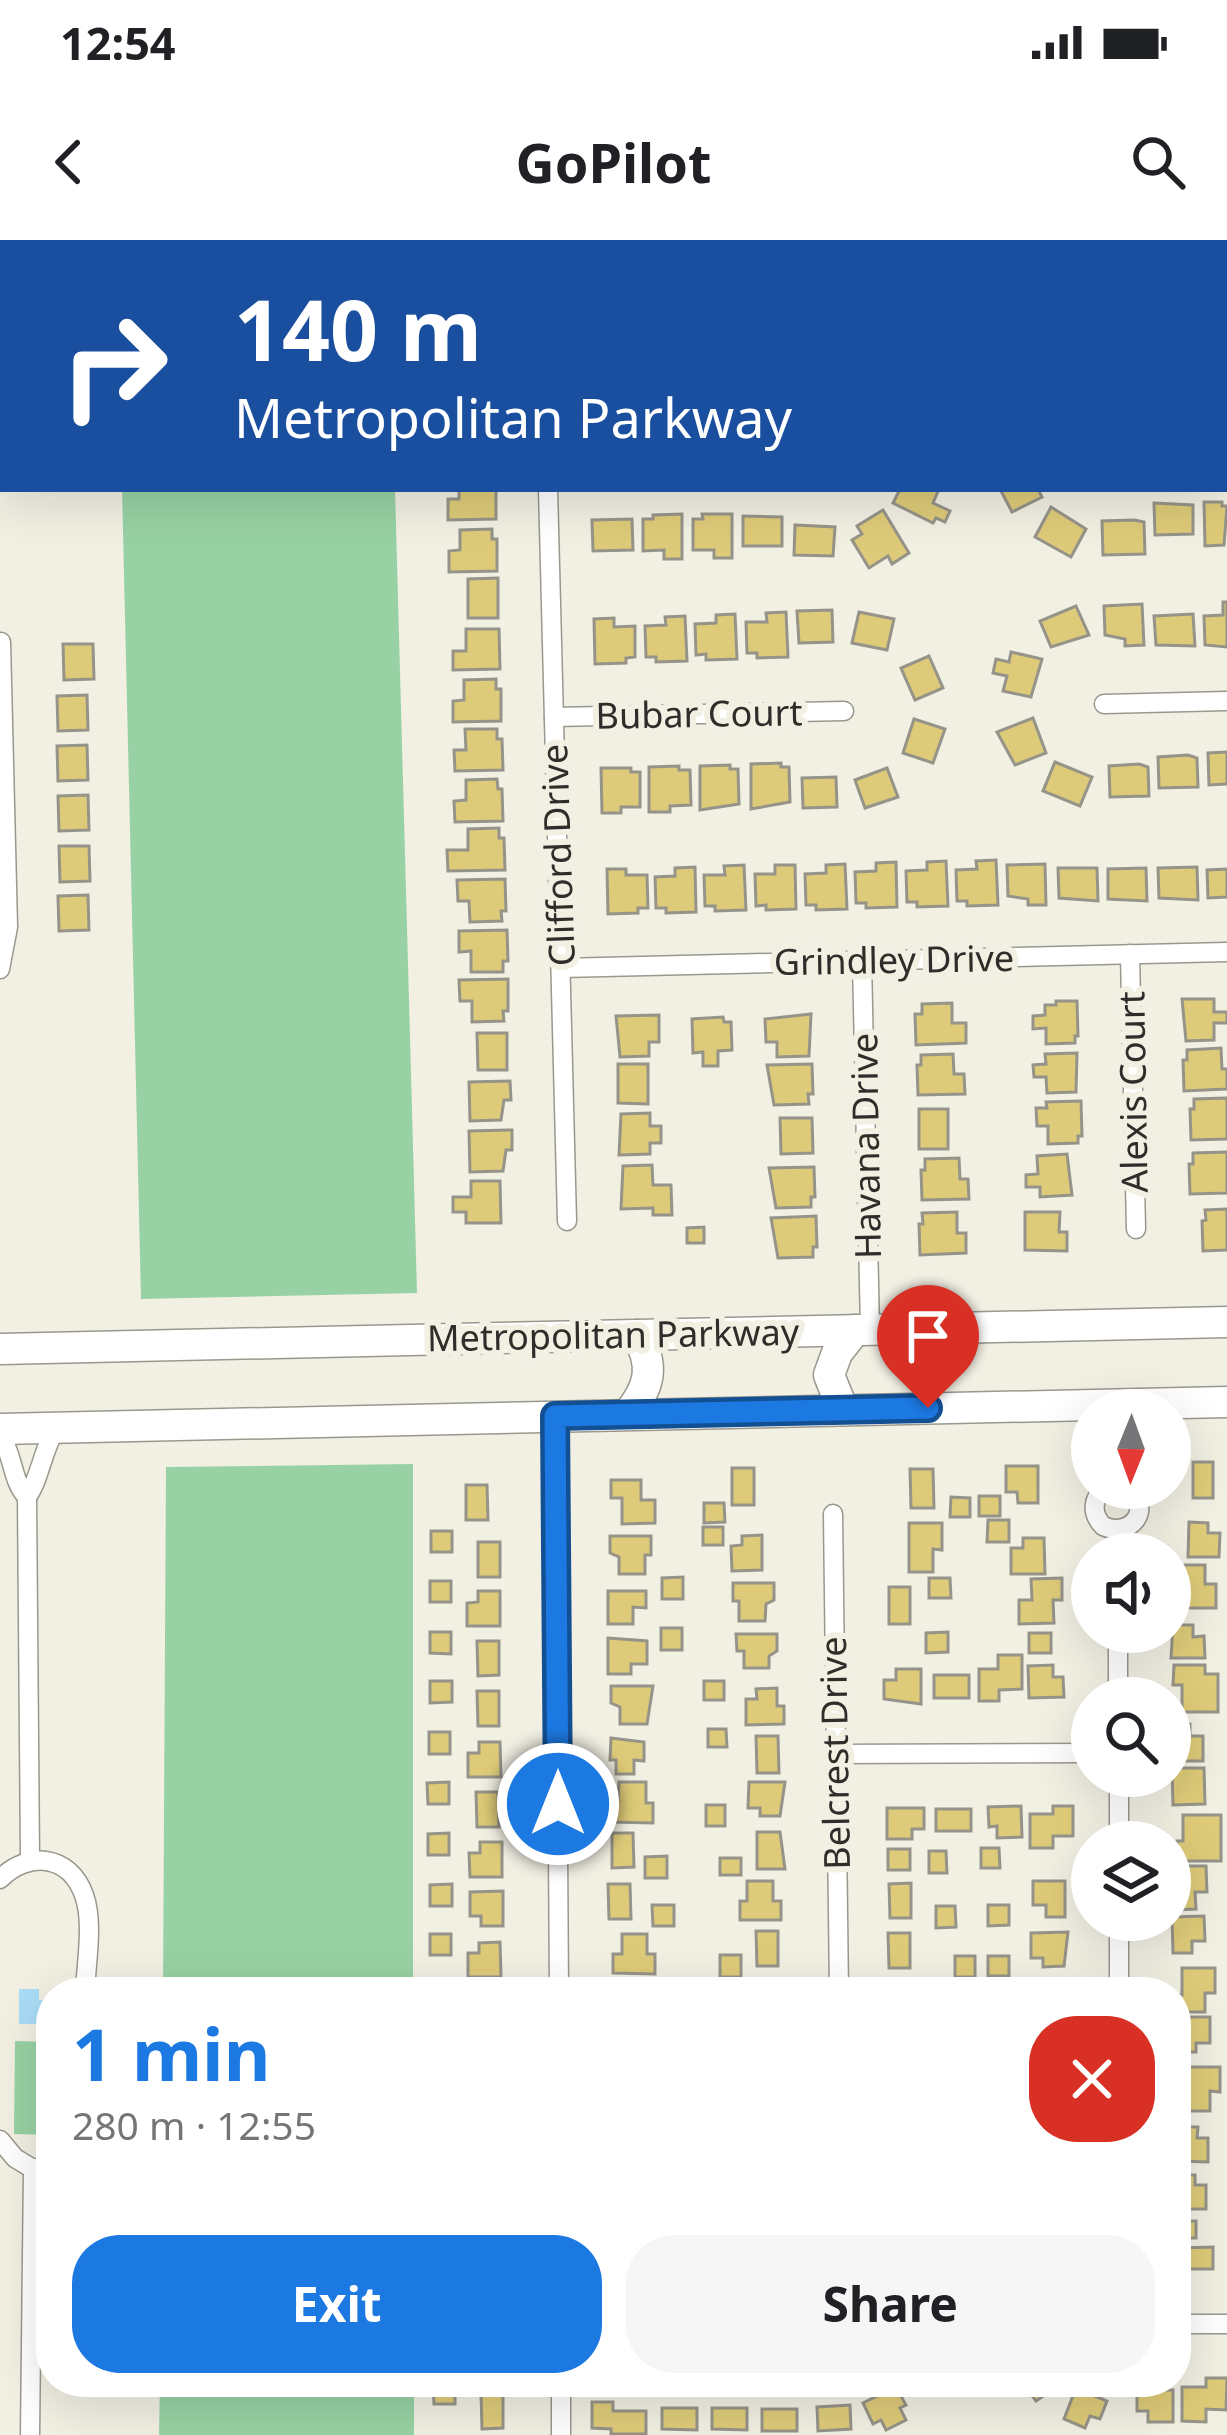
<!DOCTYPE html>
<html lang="en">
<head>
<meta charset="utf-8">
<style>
	body { margin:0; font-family:"Noto Sans",sans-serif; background:#f6f6f6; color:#202124; height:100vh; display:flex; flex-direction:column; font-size:45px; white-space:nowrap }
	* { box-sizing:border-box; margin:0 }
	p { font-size:39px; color:#757577 }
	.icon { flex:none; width:66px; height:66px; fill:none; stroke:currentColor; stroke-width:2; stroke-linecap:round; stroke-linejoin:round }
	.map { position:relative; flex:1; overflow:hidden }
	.side { position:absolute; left:36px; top:1737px; width:1155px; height:420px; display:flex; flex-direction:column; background:#fff; border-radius:48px; box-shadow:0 12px 48px #0002 }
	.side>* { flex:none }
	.hud { position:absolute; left:0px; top:0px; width:1227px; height:252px; box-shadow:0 12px 48px #0002; background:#1a4fa0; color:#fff; overflow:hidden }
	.needle { width:78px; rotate:181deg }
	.controls { position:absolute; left:1071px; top:1149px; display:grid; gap:24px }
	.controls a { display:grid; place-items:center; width:120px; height:120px; border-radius:50%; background:#fff; box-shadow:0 12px 48px #0002; font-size:60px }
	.pin { position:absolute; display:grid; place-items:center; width:102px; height:102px; color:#fff; margin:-123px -51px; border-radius:50% 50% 50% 0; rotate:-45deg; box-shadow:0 0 12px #0007 }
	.pin .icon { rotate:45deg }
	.me { position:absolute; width:132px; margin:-66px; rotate:0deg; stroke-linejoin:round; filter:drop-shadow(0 0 9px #0008) }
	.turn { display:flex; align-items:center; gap:42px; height:252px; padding:0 36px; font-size:54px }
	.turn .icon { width:156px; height:156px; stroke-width:2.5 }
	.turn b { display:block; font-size:84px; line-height:102px }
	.round { display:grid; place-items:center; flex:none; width:126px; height:126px; border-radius:48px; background:#f6f6f6 }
	.overview { display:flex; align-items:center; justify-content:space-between; height:204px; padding:0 36px }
	h1 { font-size:72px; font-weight:700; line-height:90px; color:#1c79e2 }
	.primary-button { display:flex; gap:24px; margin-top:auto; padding:24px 36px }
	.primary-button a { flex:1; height:138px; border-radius:48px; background:#1c79e2; color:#fff; font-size:48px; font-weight:700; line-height:138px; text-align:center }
	.primary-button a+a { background:#f6f6f6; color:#202124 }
	.status { display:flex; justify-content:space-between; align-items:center; height:84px; padding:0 60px; background:#fff; direction:ltr }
	.status svg { height:33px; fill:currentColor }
	header { display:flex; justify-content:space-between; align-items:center; height:156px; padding:0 36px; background:#fff; font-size:54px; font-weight:700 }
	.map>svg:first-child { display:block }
	.green { fill:#98d2a4 }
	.water { fill:#abddf7 }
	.building { fill:#decb79; stroke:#969489; stroke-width:3 }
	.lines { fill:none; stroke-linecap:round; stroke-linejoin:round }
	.street-casing { stroke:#9a988d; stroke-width:21 }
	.primary-casing { stroke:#9a988d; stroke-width:33 }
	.street { stroke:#fff; stroke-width:18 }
	.primary { stroke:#fff; stroke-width:30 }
	.route-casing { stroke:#124f93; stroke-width:30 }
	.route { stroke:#1c79e2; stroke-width:21 }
	.labels { text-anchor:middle; stroke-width:12; stroke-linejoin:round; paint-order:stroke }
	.street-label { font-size:36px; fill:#2e2d29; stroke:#f2efe3 }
</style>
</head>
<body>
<div class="status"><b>12:54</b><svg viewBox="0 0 49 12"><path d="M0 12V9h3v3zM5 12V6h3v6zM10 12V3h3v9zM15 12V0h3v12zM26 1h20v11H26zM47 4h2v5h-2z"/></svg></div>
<header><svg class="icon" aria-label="back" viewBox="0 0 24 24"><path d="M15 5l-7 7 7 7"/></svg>GoPilot<svg class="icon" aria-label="search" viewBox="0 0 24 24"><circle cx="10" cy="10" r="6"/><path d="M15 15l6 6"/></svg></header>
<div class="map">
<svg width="1227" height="2195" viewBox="0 0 1227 2195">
	<rect width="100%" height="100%" fill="#f2efe3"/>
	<g class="green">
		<path d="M122 249H395L417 1053 141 1059Z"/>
		<path d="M413 1224V1752H163L166 1227Z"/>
		<path d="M15 1801 51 1802V1895L14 1894Z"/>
		<path d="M160 2142H414V2195H159Z"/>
	</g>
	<path class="water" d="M19 1749H39V1760H51V1784H19Z"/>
	<g class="building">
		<path d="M459 249H496V279L448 280V259H459Z"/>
		<path d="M900 249H939L933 263 950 271 945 282 936 278 933 283 893 263Z"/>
		<path d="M1000 249H1038L1042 257 1012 272Z"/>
		<path d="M1204 262H1222V266H1227L1224 305 1205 306Z"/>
		<path d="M1154 263 1193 265V294L1155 295Z"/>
		<path d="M1051 267 1086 289 1071 317 1035 297Z"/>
		<path d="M883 270 909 313 892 324 888 316 869 328 852 300 862 294 857 286Z"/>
		<path d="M682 274V319H664V310L643 311V279H653V275Z"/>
		<path d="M702 274H732V318H714V310H693V279H703Z"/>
		<path d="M743 276 782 277V306H743Z"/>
		<path d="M632 279 633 310 593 311 592 280Z"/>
		<path d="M1134 280 1144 282 1145 314 1103 315 1102 281Z"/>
		<path d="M795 285 835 287 833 316 794 315Z"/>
		<path d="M492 289V299H497V331L449 332V311L460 310V290Z"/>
		<path d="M498 338V378H468V339Z"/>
		<path d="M1223 362H1227V407L1205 405 1204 376 1223 375Z"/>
		<path d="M1142 364 1144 405 1125 406V399L1105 395 1104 366Z"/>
		<path d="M1076 366 1089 395 1051 407 1040 381Z"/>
		<path d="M832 370 833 402 799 403 797 371Z"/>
		<path d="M786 372 788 417 757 418V413H747L746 382H767L766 373Z"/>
		<path d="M859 372 894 379 887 410 852 403Z"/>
		<path d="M735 374 737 419 706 420V414L696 415 695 384 716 383V375Z"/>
		<path d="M1193 374 1195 406 1156 405 1154 376Z"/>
		<path d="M685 376 687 421 656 422V417H646L645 386 666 385 665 377Z"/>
		<path d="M614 378V387L635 386V417L626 418V423L595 424 594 379Z"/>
		<path d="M466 389H499L500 429 453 430V411H466Z"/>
		<path d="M63 404H93L94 439 64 440Z"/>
		<path d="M1011 412 1042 419 1031 457 1003 451 1007 436 993 433 996 419 1009 422Z"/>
		<path d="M929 416 943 448 915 460 901 428Z"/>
		<path d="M496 439V449H501V481L453 482V461L464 460V440Z"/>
		<path d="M87 455 88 490 58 491 57 456Z"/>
		<path d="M1033 478 1046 513 1015 525 997 492Z"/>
		<path d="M914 479 945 489 933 523 903 513Z"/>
		<path d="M465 489H497V499H502L503 530 455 531 454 510H466Z"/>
		<path d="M87 505 88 540 58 541 57 506Z"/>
		<path d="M1227 512V544L1209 545 1208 513Z"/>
		<path d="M1188 515 1197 518 1198 547 1159 548 1158 517Z"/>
		<path d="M1055 522 1092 537 1080 566 1043 551Z"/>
		<path d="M781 523V527H789L790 562 751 569V524Z"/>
		<path d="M1139 524 1148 527 1149 556 1110 557 1109 526Z"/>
		<path d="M730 525V529H738L739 564 700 570V526Z"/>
		<path d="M679 526V530H690L691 565 670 566V572H649V527Z"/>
		<path d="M601 528H631V532H640V567H621V573H602Z"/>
		<path d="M887 528 898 557 865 568 855 540Z"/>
		<path d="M836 537 837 567 803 568 802 538Z"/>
		<path d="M497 539 498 549H502L503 581 455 582 454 561 466 560V540Z"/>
		<path d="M88 555 89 590 59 591 58 556Z"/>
		<path d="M499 588V598H504L505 630 448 631 447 610H468V589Z"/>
		<path d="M59 606H89L90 641 60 642Z"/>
		<path d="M996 620 998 665 967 666V661H957L956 630 977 629 976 621Z"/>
		<path d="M946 621 948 666 917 667V662H907L906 631 927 630V622Z"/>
		<path d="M896 622 897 667 866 668V663H856L855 632 876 631V623Z"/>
		<path d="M845 624 847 669 816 670V665H806L805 634 826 633V625Z"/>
		<path d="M1045 624 1046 665H1028V659L1008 656 1007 625Z"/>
		<path d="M744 625 746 670 715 671V666H705L704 635H725L724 626Z"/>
		<path d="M775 625H795L796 669 766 670V665L756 666 755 634H775Z"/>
		<path d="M695 627 696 672 666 673V668H656L655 637 675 636V628Z"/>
		<path d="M1197 627 1198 660 1159 658 1158 628Z"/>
		<path d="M1058 628H1097L1098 661 1059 658Z"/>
		<path d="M1146 628 1147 661 1108 659V629Z"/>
		<path d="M607 629H626V635H647L648 668H638V673L608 674Z"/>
		<path d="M1227 629V657L1208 658 1207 630Z"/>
		<path d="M505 639 506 671H501L502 681 470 682 469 661H458L457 640Z"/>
		<path d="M88 655 89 690 59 691 58 656Z"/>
		<path d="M507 690 508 721H503V732H471V711L459 712V691Z"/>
		<path d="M508 739V771H503L504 781 472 782V761H460L459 740Z"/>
		<path d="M1182 759H1214V772H1227V783H1214V800L1186 801Z"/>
		<path d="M1056 761H1077L1078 796H1075V803L1046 804V788L1033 789V776L1045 775V765H1056Z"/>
		<path d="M952 763V783H966V803L916 805 915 774H922V764Z"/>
		<path d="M811 774 809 816 777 817V802H766L765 779Z"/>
		<path d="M659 775V802H649V816L620 817 616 776Z"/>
		<path d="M723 777 724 782H731L732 810 718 811V826H703V812L693 813 692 779Z"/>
		<path d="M477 793H507V830H478Z"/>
		<path d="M1221 808 1222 829H1227V849L1184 851 1183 820H1187V810Z"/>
		<path d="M1077 813 1076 852 1047 853 1046 837H1034L1033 825 1046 824 1045 814Z"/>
		<path d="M953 814 954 834H964L965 854 918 855 917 825H921V815Z"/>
		<path d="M618 824H648V864L618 863Z"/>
		<path d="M812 824 813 854H808L809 864 774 865 767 825Z"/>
		<path d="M510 841 511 860H504L501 880 470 881 469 842Z"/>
		<path d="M1227 858V899L1191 900 1190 869H1194V859Z"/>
		<path d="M1081 861 1082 896H1078V903L1048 904V886H1037L1036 868H1047L1046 862Z"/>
		<rect x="919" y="869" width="29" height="40"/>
		<path d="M650 873V886H661V903H650V914L619 915 621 874Z"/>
		<path d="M780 878H812L813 913 781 914Z"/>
		<path d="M512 890V910H506L503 931 470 932 469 891Z"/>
		<path d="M1227 912V953L1190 954 1189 924H1193V913Z"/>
		<path d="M1067 914 1072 955 1040 957V947H1026V935L1038 934 1037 916Z"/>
		<path d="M959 918 960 939H968L969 959 922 960 921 930H925V919Z"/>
		<path d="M652 925 653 945H671L672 975H653V968L621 969 623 926Z"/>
		<path d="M814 927 815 957H811V967L776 968 769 928Z"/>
		<path d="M471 941H500L501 983H466V972H453V957H471Z"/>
		<path d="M1227 969V1010L1203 1011 1202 981 1206 980 1205 970Z"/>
		<path d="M957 972V993H966V1013L920 1015 919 984H923L922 973Z"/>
		<path d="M1025 972H1060L1059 992H1067V1011L1025 1010Z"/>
		<path d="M816 976 817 1007H813V1017L778 1018 771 978Z"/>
		<path d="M704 987V1003H687V988Z"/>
		<rect x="1193" y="1222" width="20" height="36"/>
		<path d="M1006 1226H1038V1263H1018L1017 1252H1006Z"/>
		<rect x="732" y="1228" width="22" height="37"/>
		<path d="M910 1229H933L934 1268H911Z"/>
		<path d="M611 1240H641V1260H655V1283L622 1284V1258H611Z"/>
		<path d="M466 1245H487L488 1280H466Z"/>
		<rect x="979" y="1256" width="21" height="20"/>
		<path d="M951 1257 970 1258V1277H950Z"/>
		<path d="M704 1263H724L725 1282 704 1283Z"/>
		<path d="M988 1280H1009V1302H987Z"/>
		<path d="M1189 1282 1208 1283V1293H1220L1219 1317H1188Z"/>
		<path d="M909 1283H942V1310L933 1309V1332H909Z"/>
		<rect x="703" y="1287" width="20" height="18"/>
		<rect x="431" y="1291" width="21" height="21"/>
		<path d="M762 1295V1330L732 1331 731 1306 742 1305V1296Z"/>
		<path d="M610 1296H651V1315H645V1334H619V1317L610 1313Z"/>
		<path d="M1023 1298H1044L1045 1334H1011V1308H1023Z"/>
		<rect x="478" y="1302" width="22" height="35"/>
		<path d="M1174 1325H1205V1344H1216V1368H1183V1342H1174Z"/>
		<path d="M683 1337V1359H662V1338Z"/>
		<path d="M929 1338H950L951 1358H929Z"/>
		<path d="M1062 1338V1360H1053L1054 1383 1019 1384V1360H1032L1031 1339Z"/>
		<rect x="430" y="1341" width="21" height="21"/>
		<path d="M733 1343H774V1360L766 1364 765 1381H739V1361H733Z"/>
		<rect x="889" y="1347" width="21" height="37"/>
		<path d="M478 1351H500V1386H467V1363L478 1362Z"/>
		<path d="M608 1351H646V1368L633 1367V1384H608Z"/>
		<path d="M1173 1385H1193V1397L1204 1396 1205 1418H1171Z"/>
		<rect x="661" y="1388" width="21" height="22"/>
		<path d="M430 1392H451V1414L430 1413Z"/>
		<path d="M948 1392V1412L926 1413V1393Z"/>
		<rect x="1029" y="1393" width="22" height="20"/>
		<path d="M736 1394H777V1411L769 1416V1428H744V1411H737Z"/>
		<path d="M608 1398 647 1401V1424H631V1434H608Z"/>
		<path d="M477 1401H499V1435L478 1436Z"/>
		<path d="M998 1415H1022V1449L999 1450V1461H979V1429H998Z"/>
		<path d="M1053 1425V1437H1063L1064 1457 1029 1458 1028 1426Z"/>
		<path d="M1174 1425H1205V1434H1218V1472H1182V1445H1173Z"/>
		<path d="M896 1429H921V1464L884 1459V1440H896Z"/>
		<rect x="934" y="1435" width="35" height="23"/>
		<path d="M430 1441H452V1462L430 1463Z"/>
		<rect x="704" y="1441" width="20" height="19"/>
		<path d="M611 1446H653L647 1484H620V1467L611 1463Z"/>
		<path d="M777 1448V1466H784V1484L746 1485V1459H757L756 1449Z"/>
		<path d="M477 1451H499V1486H478Z"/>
		<path d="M1171 1484H1190V1496H1203V1521H1170Z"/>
		<path d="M708 1489H726L727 1507H708Z"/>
		<rect x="429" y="1492" width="21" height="22"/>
		<path d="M756 1496H778L779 1533H757Z"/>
		<path d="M611 1498 644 1502V1521L634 1520V1534H616V1520H610Z"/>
		<path d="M479 1502H500L501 1537H468V1513H479Z"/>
		<path d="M1172 1528H1204L1205 1564 1173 1565Z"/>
		<path d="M449 1542V1564H428L427 1543Z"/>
		<path d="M619 1542H646V1563H653V1583L610 1582V1562H618Z"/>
		<path d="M749 1542H785L780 1576H760V1568H748Z"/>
		<path d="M476 1552H498L499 1587H477Z"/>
		<rect x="706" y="1565" width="19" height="21"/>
		<path d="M1021 1566 1022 1597 997 1598V1586L989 1587 988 1567Z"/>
		<path d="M1053 1566H1073V1596H1053V1608H1030V1574H1053Z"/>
		<path d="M887 1568H924V1589H912V1599H887Z"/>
		<rect x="936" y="1569" width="35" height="22"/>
		<path d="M1183 1575H1221V1621H1177V1601H1183Z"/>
		<path d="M757 1592H780L785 1629H757Z"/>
		<path d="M449 1593V1615H428V1594Z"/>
		<path d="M612 1593H633L634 1627 612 1628Z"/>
		<path d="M480 1602H502V1637H470L469 1613H480Z"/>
		<path d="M981 1608H999L1000 1628H981Z"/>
		<rect x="888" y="1609" width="22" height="21"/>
		<path d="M929 1611H946L947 1633H929Z"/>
		<path d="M667 1616V1638H645V1617Z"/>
		<rect x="720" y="1618" width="21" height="17"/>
		<path d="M1173 1626H1206L1207 1652H1195L1196 1669 1174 1670Z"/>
		<path d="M747 1641H773V1661H781V1680H740V1661H747Z"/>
		<path d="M1033 1641H1065V1677H1046V1665H1033Z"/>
		<path d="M911 1643V1678H890L889 1644Z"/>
		<path d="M452 1644V1666H430V1645Z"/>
		<path d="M608 1644H630L631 1679H609Z"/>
		<path d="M503 1651V1686H481V1676H470V1652Z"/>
		<path d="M652 1665H674V1686H653Z"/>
		<path d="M988 1665H1009V1685L988 1686Z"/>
		<path d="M936 1666H955L956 1687 936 1688Z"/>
		<path d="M1204 1676 1205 1701H1192V1713H1173L1172 1677Z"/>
		<path d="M756 1691H778V1726H757Z"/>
		<path d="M1068 1692 1064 1726 1043 1727V1718H1031V1693Z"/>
		<path d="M888 1693H910V1728H889Z"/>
		<rect x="430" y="1694" width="21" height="21"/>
		<path d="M622 1694H647V1714H655V1734L613 1733V1714H622Z"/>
		<path d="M500 1702 501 1737H468V1713H479V1703Z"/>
		<rect x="720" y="1715" width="21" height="22"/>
		<rect x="955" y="1716" width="20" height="21"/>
		<rect x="988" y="1716" width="21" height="20"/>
		<path d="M1182 1728H1215V1753H1205V1772H1176V1755H1182Z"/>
		<rect x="1018" y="1741" width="35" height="11"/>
		<path d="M1176 1777H1210V1803H1196V1812H1176Z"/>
		<path d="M1188 1827H1220V1852L1210 1851V1871H1178V1854H1187Z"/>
		<path d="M1176 1887H1198L1197 1898H1208V1922L1176 1921Z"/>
		<path d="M1176 1935H1195V1945H1206V1969H1176Z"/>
		<rect x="1176" y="1981" width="20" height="17"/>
		<path d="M1213 2007V2029H1176V2008Z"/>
		<path d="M1206 2138H1227L1226 2170 1206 2169V2182L1182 2181V2147H1206Z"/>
		<path d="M1022 2142H1059L1061 2144 1036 2161Z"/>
		<path d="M433 2143H455V2164H434Z"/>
		<path d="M896 2147 906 2165 900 2168 906 2180 886 2190 881 2180 873 2184 863 2163Z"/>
		<path d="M1076 2148 1107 2161 1100 2179 1090 2176 1085 2188 1064 2179Z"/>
		<path d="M1137 2150H1173V2182H1148V2171H1137Z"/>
		<path d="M503 2153V2188L482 2189 481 2154Z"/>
		<path d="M592 2162H613V2171H646V2194H611V2189L592 2188Z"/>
		<path d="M850 2165 851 2189 818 2191 817 2167Z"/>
		<path d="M662 2168H697V2190L662 2189Z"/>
		<path d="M712 2168H747V2190L712 2189Z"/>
		<rect x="762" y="2169" width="35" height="22"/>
	</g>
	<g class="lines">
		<defs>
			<g id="street">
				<path d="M542 0V3"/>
				<path d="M1224 211H1227"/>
				<path d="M548 249 567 981"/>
				<path d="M1104 464 1227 461"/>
				<path d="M554 477 844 471"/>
				<path d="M1130 714 1136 989"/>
				<path d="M862 721 870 1090"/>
				<path d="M561 728 1227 712"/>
				<path d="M0 729 8 687 1 402"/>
				<path d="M555 1176 559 1752"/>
				<path d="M0 1195C14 1215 11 1240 27 1257 40 1239 42 1211 56 1188"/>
				<path d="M1105 1248C1092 1259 1091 1273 1103 1286 1131 1298 1153 1270 1129 1248"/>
				<path d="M27 1257 30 1619"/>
				<path d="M833 1274 839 1752"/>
				<path d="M1118 1392V1458"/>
				<path d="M834 1514 1092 1513"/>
				<path d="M1119 1536V1602"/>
				<path d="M0 1639C28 1611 69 1614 84 1655 94 1682 86 1724 85 1752"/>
				<path d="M1119 1680V1752"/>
				<path d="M0 1900 15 1918 33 1929 51 1924"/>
				<path d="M1176 2084H1227"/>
				<path d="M561 2142V2195"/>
				<path d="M30 2195 33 1929"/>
			</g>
			<g id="primary">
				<path d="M0 1109 1227 1082"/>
				<path d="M843 1170 829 1135 837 1113 855 1090"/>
				<path d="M628 1174C650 1147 655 1126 637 1095"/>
				<path d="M0 1189 1227 1162"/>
			</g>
		</defs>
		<use href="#street" class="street-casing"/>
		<use href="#primary" class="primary-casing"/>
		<use href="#street" class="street"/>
		<use href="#primary" class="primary"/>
	</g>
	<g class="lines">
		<defs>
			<path id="route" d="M558 1564 555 1176 928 1168"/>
		</defs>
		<use href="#route" class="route-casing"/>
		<use href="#route" class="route"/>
	</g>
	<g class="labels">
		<g class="street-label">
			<text transform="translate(699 474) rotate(-1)" y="13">Bubar Court</text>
			<text transform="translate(558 615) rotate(-92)" y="13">Clifford Drive</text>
			<text transform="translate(894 720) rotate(-1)" y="13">Grindley Drive</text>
			<text transform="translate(1133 852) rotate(-91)" y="13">Alexis Court</text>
			<text transform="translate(866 906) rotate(-91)" y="13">Havana Drive</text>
			<text transform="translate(613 1095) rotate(-1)" y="13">Metropolitan Parkway</text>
			<text transform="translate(835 1513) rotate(-91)" y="13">Belcrest Drive</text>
		</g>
	</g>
</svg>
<div class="controls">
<a><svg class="needle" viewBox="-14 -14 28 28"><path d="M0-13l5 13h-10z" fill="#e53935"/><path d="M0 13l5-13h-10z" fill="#757577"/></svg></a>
<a><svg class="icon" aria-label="sound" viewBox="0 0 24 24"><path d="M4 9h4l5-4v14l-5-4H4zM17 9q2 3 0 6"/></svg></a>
<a><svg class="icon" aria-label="search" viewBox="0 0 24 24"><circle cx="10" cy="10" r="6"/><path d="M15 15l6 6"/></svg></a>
<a><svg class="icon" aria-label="layers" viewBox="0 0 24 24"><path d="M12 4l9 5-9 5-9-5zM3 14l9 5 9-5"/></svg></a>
</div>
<div class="pin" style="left:928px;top:1168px;background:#d93025"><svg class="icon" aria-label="arrive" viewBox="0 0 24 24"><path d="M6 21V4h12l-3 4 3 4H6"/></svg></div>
<svg class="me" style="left:558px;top:1564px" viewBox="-20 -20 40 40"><circle r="17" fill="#1c79e2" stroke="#fff" stroke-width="3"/><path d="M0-11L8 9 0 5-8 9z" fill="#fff"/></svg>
<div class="hud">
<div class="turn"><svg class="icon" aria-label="right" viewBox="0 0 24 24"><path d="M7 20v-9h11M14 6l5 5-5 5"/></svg><div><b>140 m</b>Metropolitan Parkway</div></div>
</div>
<section class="side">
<div class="overview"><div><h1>1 min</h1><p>280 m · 12:55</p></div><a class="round" style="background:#d93025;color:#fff"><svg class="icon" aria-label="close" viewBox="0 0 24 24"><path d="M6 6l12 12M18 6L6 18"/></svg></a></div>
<div class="primary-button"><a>Exit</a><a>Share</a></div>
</section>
</div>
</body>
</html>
